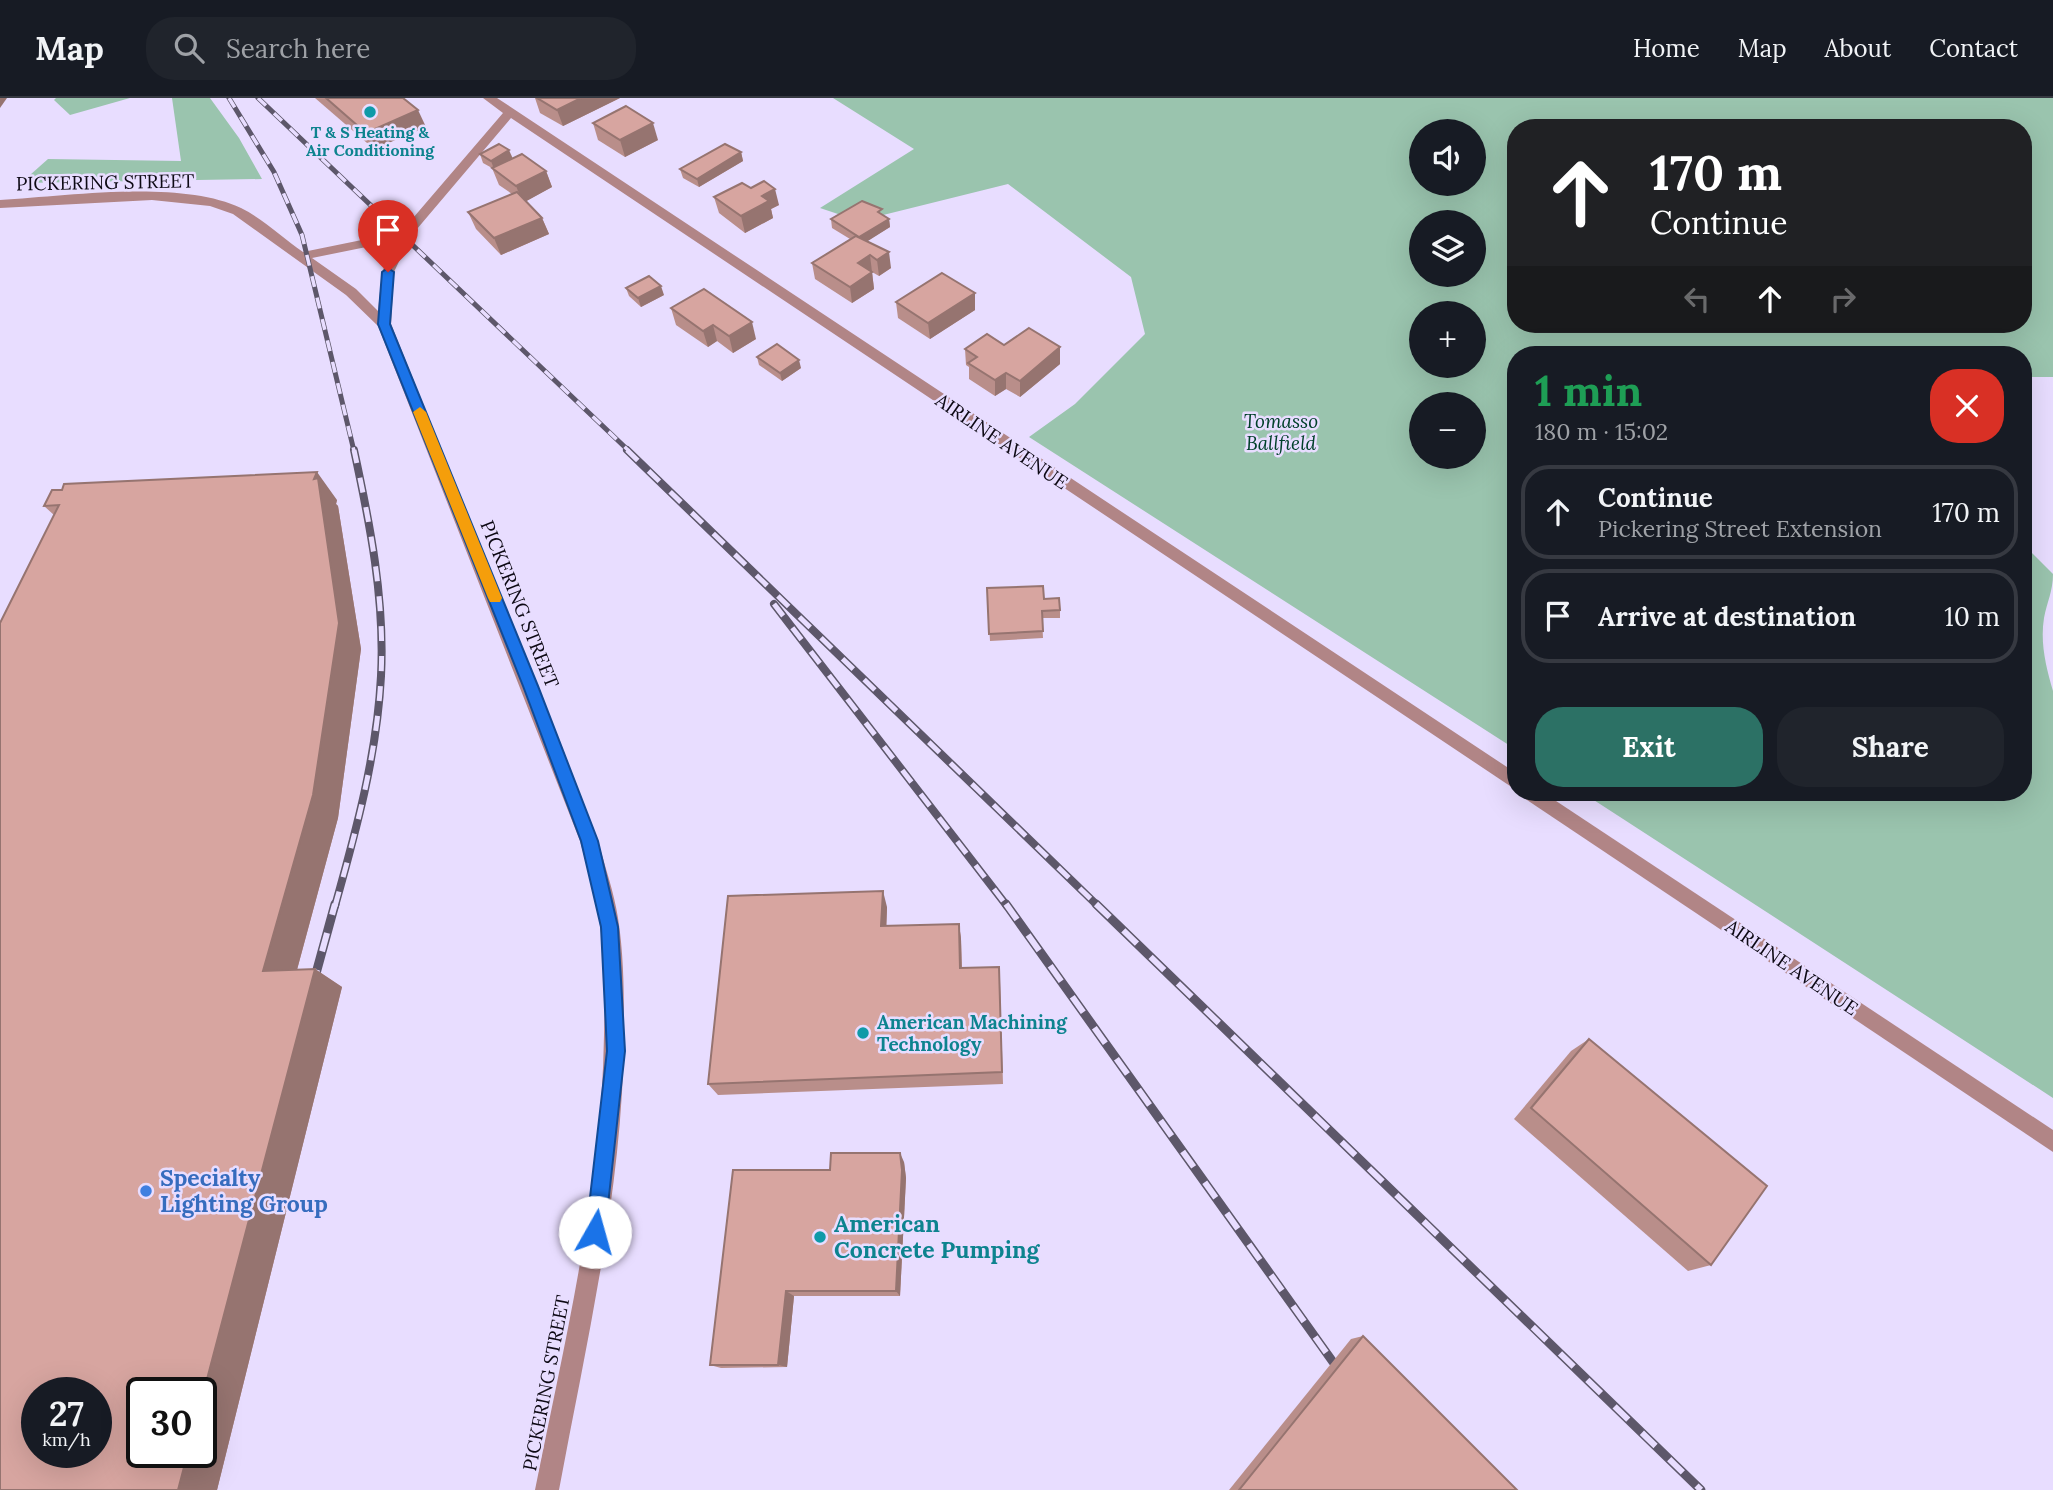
<!DOCTYPE html>
<html lang="en">
<head>
<meta charset="utf-8">
<style>
	body { margin:0; font-family:Lora,serif; background:#20242c; color:#f1f3f6; height:100vh; display:flex; flex-direction:column; font-size:26px; white-space:nowrap }
	* { box-sizing:border-box; margin:0 }
	p { font-size:23px; color:#9ea1a6 }
	.icon { flex:none; width:38px; height:38px; fill:none; stroke:currentColor; stroke-width:2; stroke-linecap:round; stroke-linejoin:round }
	.map { position:relative; flex:1; overflow:hidden }
	.side { position:absolute; left:1507px; top:248px; width:525px; height:455px; display:flex; flex-direction:column; background:#171b24; border-radius:28px; box-shadow:0 7px 28px #0002 }
	.side>* { flex:none }
	.guide { position:absolute; left:1507px; top:21px; width:525px; height:214px; border-radius:28px; box-shadow:0 7px 28px #0002; background:#202124; color:#fff; overflow:hidden }
	.controls { position:absolute; left:1409px; top:21px; display:grid; gap:14px }
	.controls a { display:grid; place-items:center; width:77px; height:77px; border-radius:50%; background:#171b24; box-shadow:0 7px 28px #0002; font-size:35px }
	.speed { position:absolute; left:21px; top:1279px; display:flex; gap:14px; font-size:35px; font-weight:700; text-align:center }
	.speed>* { display:grid; place-content:center; width:91px; height:91px; border-radius:50%; background:#171b24; box-shadow:0 7px 28px #0002; line-height:1 }
	.speed small { font-size:18px; font-weight:400 }
	.speed .limit { border:4px solid #111; border-radius:10px; background:#fff; color:#111 }
	.pin { position:absolute; display:grid; place-items:center; width:60px; height:60px; color:#fff; margin:-72px -30px; border-radius:50% 50% 50% 0; rotate:-45deg; box-shadow:0 0 7px #0007 }
	.pin .icon { rotate:45deg }
	.me { position:absolute; width:77px; margin:-38px; rotate:7deg; stroke-linejoin:round; filter:drop-shadow(0 0 5px #0008) }
	.turn { display:flex; align-items:center; gap:24px; height:147px; padding:0 28px; font-size:32px }
	.turn .icon { width:91px; height:91px; stroke-width:2.5 }
	.turn b { display:block; font-size:49px; line-height:60px }
	.lanes { display:flex; align-items:center; height:66px; padding:0 28px; background:#0003; justify-content:center; gap:35px; direction:ltr }
	.lanes .off { opacity:.35 }
	.round { display:grid; place-items:center; flex:none; width:74px; height:74px; border-radius:28px; background:#20242c }
	.summary { display:flex; align-items:center; justify-content:space-between; height:119px; padding:0 28px }
	h1 { font-size:42px; font-weight:700; line-height:52px; color:#1e9e55 }
	.button { display:flex; gap:14px; margin-top:auto; padding:14px 28px }
	.button a { flex:1; height:80px; border-radius:28px; background:#2c7165; color:#fff; font-size:28px; font-weight:700; line-height:80px; text-align:center }
	.button a+a { background:#20242c; color:#f1f3f6 }
	ul { padding:0; list-style:none }
	li { display:flex; align-items:center; gap:21px; height:94px; margin:0 14px 10px; padding:0 14px; border:4px solid #363941; border-radius:28px }
	li div { flex:1 }
	li b { display:block; font-size:26px }
	li em { font-style:normal }
	header { display:flex; align-items:center; gap:42px; box-sizing:border-box; height:98px; padding:0 35px; background:#171b24; border-bottom:2px solid #363941 }
	header strong { font-size:33px }
	nav { display:flex; gap:38px; margin-inline-start:auto; font-size:24px }
	.search { width:490px; height:63px; background:#20242c; display:flex; align-items:center; gap:18px; box-sizing:border-box; padding:0 24px; border-radius:28px; color:#9ea1a6; font-size:26px }
	.map>svg:first-child { display:block }
	.green { fill:#9ac4ae; fill-rule:evenodd }
	.lines { fill:none; stroke-linecap:round; stroke-linejoin:round }
	.street { fill:#b18586; fill-rule:evenodd }
	.rail-far2-casing { stroke:#5d576a; stroke-width:5 }
	.rail-far1-casing { stroke:#5d576a; stroke-width:8 }
	.rail-casing { stroke:#5d576a; stroke-width:9 }
	.rail-far2 { stroke:#e8ddff; stroke-width:3.5; stroke-dasharray:11; stroke-linecap:butt }
	.rail-far1 { stroke:#e8ddff; stroke-width:5; stroke-dasharray:15; stroke-linecap:butt }
	.rail { stroke:#e8ddff; stroke-width:6; stroke-dasharray:19; stroke-linecap:butt }
	.wall { fill:#b98e8a }
	.shaded-wall { fill:#967470 }
	.building { fill:#d7a5a0; stroke:#967470; stroke-width:2; fill-rule:evenodd }
	.route { fill:#1a73e8; stroke:#114b97; stroke-width:2 }
	.slow { fill:#f59e0b }
	.culture-dot { fill:#0f9aa8; stroke:#e8ddff; stroke-width:2.5 }
	.shop-dot { fill:#3f7fe0; stroke:#e8ddff; stroke-width:2.5 }
	.labels { text-anchor:middle; stroke-width:5; stroke-linejoin:round; paint-order:stroke }
	.far-culture-label { font-size:16px; font-weight:bold; fill:#0d838f; stroke:#e8ddff }
	.street-label { font-size:19px; fill:#0d0914; stroke:#e8ddff }
	.park-label { font-size:19px; font-style:italic; fill:#004029; stroke:#e8ddff }
	.culture-label { font-size:19px; font-weight:bold; fill:#0d838f; stroke:#e8ddff; text-anchor:start }
	.near-shop-label { font-size:23px; font-weight:bold; fill:#366cbe; stroke:#e8ddff; text-anchor:start }
	.near-culture-label { font-size:23px; font-weight:bold; fill:#0d838f; stroke:#e8ddff; text-anchor:start }
</style>
</head>
<body>
<header>
<strong>Map</strong>
<div class="search"><svg class="icon" aria-label="search" viewBox="0 0 24 24"><circle cx="10" cy="10" r="6"/><path d="M15 15l6 6"/></svg>Search here</div>
<nav><a>Home</a><a>Map</a><a>About</a><a>Contact</a></nav>
</header>
<div class="map">
<svg width="2053" height="1392" viewBox="0 0 2053 1392">
	<rect width="100%" height="100%" fill="#e8ddff"/>
	<g class="green">
		<path d="M56 0H130L70 17 54 2Z"/>
		<path d="M172 0H210L239 40 262 81 21 85 48 61 181 63Z"/>
		<path d="M833 0H2053V279H2023V257H1516L1515 651 1029 339 1075 306 1145 236 1131 179 1008 86 859 123 820 110 914 51ZM1516 30H2023V226H1516ZM1421 33H1474V86H1421ZM1421 124H1474V177H1421ZM1421 215H1474V268H1421ZM1421 306H1474V359H1421Z"/>
		<path d="M2023 446 2053 476C2053 493 2047 504 2044 520 2040 545 2046 569 2053 593V1000L1583 695H2023Z"/>
	</g>
	<g class="lines">
		<g class="street">
			<path d="M483 0H497L1516 675V692L511 20 411 138 394 174 391 226 598 743C605 769 614 794 618 820 624 858 624 898 624 936 623 1090 587 1241 559 1392H535C565 1242 602 1090 604 937 605 898 605 858 599 820 595 794 587 769 580 743L378 228 346 197 233 116 210 108 152 102 0 110V102C66 98 181 81 241 110 263 121 283 140 303 154L401 134 503 15ZM396 143 382 174 378 213 356 191 312 160Z"/>
			<path d="M1521 695H1544L2053 1032V1054L1524 700Z"/>
		</g>
		<defs>
			<g id="rail-far2">
				<path d="M229 0 274 74 302 137 354 353"/>
				<path d="M258 0 629 353"/>
			</g>
			<g id="rail-far1">
				<path d="M627 352 1098 808"/>
				<path d="M774 506 1007 808"/>
				<path d="M335 808C356 733 377 657 381 578 385 502 370 426 354 352"/>
			</g>
			<g id="rail">
				<path d="M1006 806 1333 1264"/>
				<path d="M1096 806 1701 1392"/>
				<path d="M312 890 335 806"/>
			</g>
		</defs>
		<use href="#rail-far2" class="rail-far2-casing"/>
		<use href="#rail-far1" class="rail-far1-casing"/>
		<use href="#rail" class="rail-casing"/>
		<use href="#rail-far2" class="rail-far2"/>
		<use href="#rail-far1" class="rail-far1"/>
		<use href="#rail" class="rail"/>
	</g>
	<g class="wall">
		<path d="M315 0H403L426 29 374 51Z"/>
		<path d="M535 0H620L563 28 540 15Z"/>
		<path d="M593 25 658 42 625 59 598 42Z"/>
		<path d="M741 54 743 63 699 89 683 80 680 71Z"/>
		<path d="M480 56 513 60 546 73 552 89 526 103 542 120 549 136 501 157 476 131 468 114 512 96 499 87 492 70 483 65Z"/>
		<path d="M751 90 779 107 771 111 773 120 745 135 719 115 714 99Z"/>
		<path d="M883 117 889 121 890 129 867 143 891 170 879 178 872 174 874 191 852 205 815 181 812 165 850 141 832 130 831 121Z"/>
		<path d="M626 190 664 197 641 209 629 198Z"/>
		<path d="M896 204 975 212 930 241 898 220Z"/>
		<path d="M671 210 756 241 733 255 717 243 708 249 676 227Z"/>
		<path d="M1004 247 1060 266 1020 299 1006 291 995 298 969 281V269L966 267 965 251Z"/>
		<path d="M757 259 801 270 782 283 759 267Z"/>
		<path d="M337 402 336 406 338 408 361 551 338 720 297 872 315 871 342 889 217 1392H0L54 417 44 408Z"/>
		<path d="M987 490 1044 501 1060 512V520H1042L1043 540 990 543Z"/>
		<path d="M887 809 886 828 959 826 961 841 962 870 1000 884 1003 986 718 997 708 986Z"/>
		<path d="M1589 941 1711 1167 1688 1173 1514 1021 1571 953Z"/>
		<path d="M904 1064 906 1080 900 1198H794L787 1269 721 1270 710 1267Z"/>
		<path d="M1363 1238 1517 1392H1229L1351 1241Z"/>
	</g>
	<g class="shaded-wall">
		<path d="M0 0H7L0 10Z"/>
		<path d="M581 0H620L563 28 557 12Z"/>
		<path d="M418 12 426 29 374 51 366 35Z"/>
		<path d="M653 25 658 42 625 59 620 42Z"/>
		<path d="M509 52 513 61 494 71 491 63Z"/>
		<path d="M741 54 743 63 699 89 697 81Z"/>
		<path d="M546 73 552 89 523 105 516 88Z"/>
		<path d="M775 91 779 107 771 111 773 120 745 135 741 118 762 98Z"/>
		<path d="M542 120 549 136 501 157 494 140Z"/>
		<path d="M889 121 890 129 860 148 859 139Z"/>
		<path d="M889 154 891 170 879 178 877 162Z"/>
		<path d="M870 157 872 174 858 165Z"/>
		<path d="M872 174 874 191 852 205 850 189Z"/>
		<path d="M661 188 664 197 641 209 638 200Z"/>
		<path d="M975 195V212L930 241 928 225Z"/>
		<path d="M752 224 756 241 733 255 729 238Z"/>
		<path d="M713 227 717 243 708 249 703 233Z"/>
		<path d="M1060 249V266L1020 299V283Z"/>
		<path d="M799 262 801 270 782 283 780 275Z"/>
		<path d="M1006 275V291L995 298V282Z"/>
		<path d="M317 374 337 402 336 406 338 408 361 551 338 720 292 890 263 873 314 381Z"/>
		<path d="M883 793 887 809 886 843 881 828Z"/>
		<path d="M959 826 961 841 962 884 960 870Z"/>
		<path d="M315 871 342 889 217 1392H178L188 1354H201V1304Z"/>
		<path d="M900 1055 904 1064 906 1080 900 1198 896 1193Z"/>
		<path d="M786 1193 794 1198 787 1269 778 1267Z"/>
	</g>
	<g class="building">
		<path d="M326 0H403L418 12 366 35Z"/>
		<path d="M537 0H581L557 12Z"/>
		<path d="M626 8 653 25 620 42 593 25Z"/>
		<path d="M499 46 509 52 491 63 480 56Z"/>
		<path d="M725 46 741 54 697 81 680 71Z"/>
		<path d="M522 56 546 73 516 88 492 70Z"/>
		<path d="M764 83 775 91 762 98 769 103 741 118 714 99 742 85 751 90Z"/>
		<path d="M517 94 542 120 494 140 468 114Z"/>
		<path d="M862 103 882 111 878 114 889 121 859 139 831 121Z"/>
		<path d="M856 138 889 154 877 162 870 157 858 165 872 174 850 189 812 165Z"/>
		<path d="M942 175 975 195 928 225 896 204Z"/>
		<path d="M649 178 661 188 638 200 626 190Z"/>
		<path d="M704 191 752 224 729 238 713 227 703 233 671 210Z"/>
		<path d="M1029 230 1060 249 1020 283 1006 275 995 282 968 265 977 259 965 251 987 236 1004 247Z"/>
		<path d="M777 246 799 262 780 275 757 259Z"/>
		<path d="M317 374 314 381 318 380 339 525 313 697 263 873 315 871 201 1304V1295H142V1354H188L178 1392H0V525L59 407 44 408 52 392H62L64 386ZM37 1295H96V1354H37Z"/>
		<path d="M1043 488 1044 501 1059 500 1060 512 1042 513 1043 533 989 536 987 490Z"/>
		<path d="M883 793 881 828 959 826 960 870 999 869 1002 974 708 986 728 798Z"/>
		<path d="M1589 941 1767 1088 1711 1167 1531 1010Z"/>
		<path d="M831 1055H900L902 1072 896 1193H786L778 1267H710L733 1072H830Z"/>
		<path d="M1363 1238 1517 1392H1239Z"/>
	</g>
	<path class="route" d="M388 170 394 174 390 226 538 588 598 743 618 829 625 953 605 1134 602 1141 595 1144 588 1141 586 1134 607 953 601 829 581 743 523 588 378 226 382 174Z"/>
	<path class="slow" d="M420 309 426 314 502 500 500 504H490L488 500 413 314Z"/>
	<g class="culture-dot">
		<circle cx="370" cy="14" r="7"/>
		<circle cx="863" cy="935" r="7"/>
		<circle cx="820" cy="1139" r="7"/>
	</g>
	<circle class="shop-dot" cx="146" cy="1093" r="7"/>
	<g class="labels">
		<g class="far-culture-label">
			<text x="370" y="40">T &amp; S Heating &amp;<tspan x="370" dy="18">Air Conditioning</tspan></text>
		</g>
		<g class="street-label">
			<text transform="translate(105 84) rotate(-1)" y="7">PICKERING STREET</text>
			<text transform="translate(1002 343) rotate(34)" y="7">AIRLINE AVENUE</text>
			<text transform="translate(520 506) rotate(68)" y="7">PICKERING STREET</text>
			<text transform="translate(1792 869) rotate(34)" y="7">AIRLINE AVENUE</text>
			<text transform="translate(546 1285) rotate(-79)" y="7">PICKERING STREET</text>
		</g>
		<g class="park-label">
			<text x="1281" y="330">Tomasso<tspan x="1281" dy="22">Ballfield</tspan></text>
		</g>
		<g class="culture-label">
			<text x="877" y="931">American Machining<tspan x="877" dy="22">Technology</tspan></text>
		</g>
		<g class="near-shop-label">
			<text x="160" y="1088">Specialty<tspan x="160" dy="26">Lighting Group</tspan></text>
		</g>
		<g class="near-culture-label">
			<text x="834" y="1134">American<tspan x="834" dy="26">Concrete Pumping</tspan></text>
		</g>
	</g>
</svg>
<div class="controls">
<a><svg class="icon" aria-label="sound" viewBox="0 0 24 24"><path d="M4 9h4l5-4v14l-5-4H4zM17 9q2 3 0 6"/></svg></a>
<a><svg class="icon" aria-label="layers" viewBox="0 0 24 24"><path d="M12 4l9 5-9 5-9-5zM3 14l9 5 9-5"/></svg></a>
<a>+</a>
<a>−</a>
</div>
<div class="speed"><div>27<small>km/h</small></div><div class="limit">30</div></div>
<div class="pin" style="left:388px;top:174px;background:#d93025"><svg class="icon" aria-label="arrive" viewBox="0 0 24 24"><path d="M6 21V4h12l-3 4 3 4H6"/></svg></div>
<svg class="me" style="left:595px;top:1134px" viewBox="-20 -20 40 40"><circle r="19" fill="#fff"/><path d="M0-13L10 11 0 6-10 11z" fill="#1a73e8"/></svg>
<div class="guide">
<div class="turn"><svg class="icon" aria-label="ahead" viewBox="0 0 24 24"><path d="M12 20V5M6 11l6-6 6 6"/></svg><div><b>170 m</b>Continue</div></div>
<div class="lanes"><svg class="icon off" aria-label="left" viewBox="0 0 24 24"><path d="M17 20v-9H6M10 6l-5 5 5 5"/></svg><svg class="icon" aria-label="ahead" viewBox="0 0 24 24"><path d="M12 20V5M6 11l6-6 6 6"/></svg><svg class="icon off" aria-label="right" viewBox="0 0 24 24"><path d="M7 20v-9h11M14 6l5 5-5 5"/></svg></div>
</div>
<section class="side">
<div class="summary"><div><h1>1 min</h1><p>180 m · 15:02</p></div><a class="round" style="background:#d93025;color:#fff"><svg class="icon" aria-label="close" viewBox="0 0 24 24"><path d="M6 6l12 12M18 6L6 18"/></svg></a></div>
<ul>
<li><svg class="icon" aria-label="ahead" viewBox="0 0 24 24"><path d="M12 20V5M6 11l6-6 6 6"/></svg><div><b>Continue</b><p>Pickering Street Extension</p></div><em>170 m</em></li>
<li><svg class="icon" aria-label="arrive" viewBox="0 0 24 24"><path d="M6 21V4h12l-3 4 3 4H6"/></svg><div><b>Arrive at destination</b></div><em>10 m</em></li>
</ul>
<div class="button"><a>Exit</a><a>Share</a></div>
</section>
</div>
</body>
</html>
